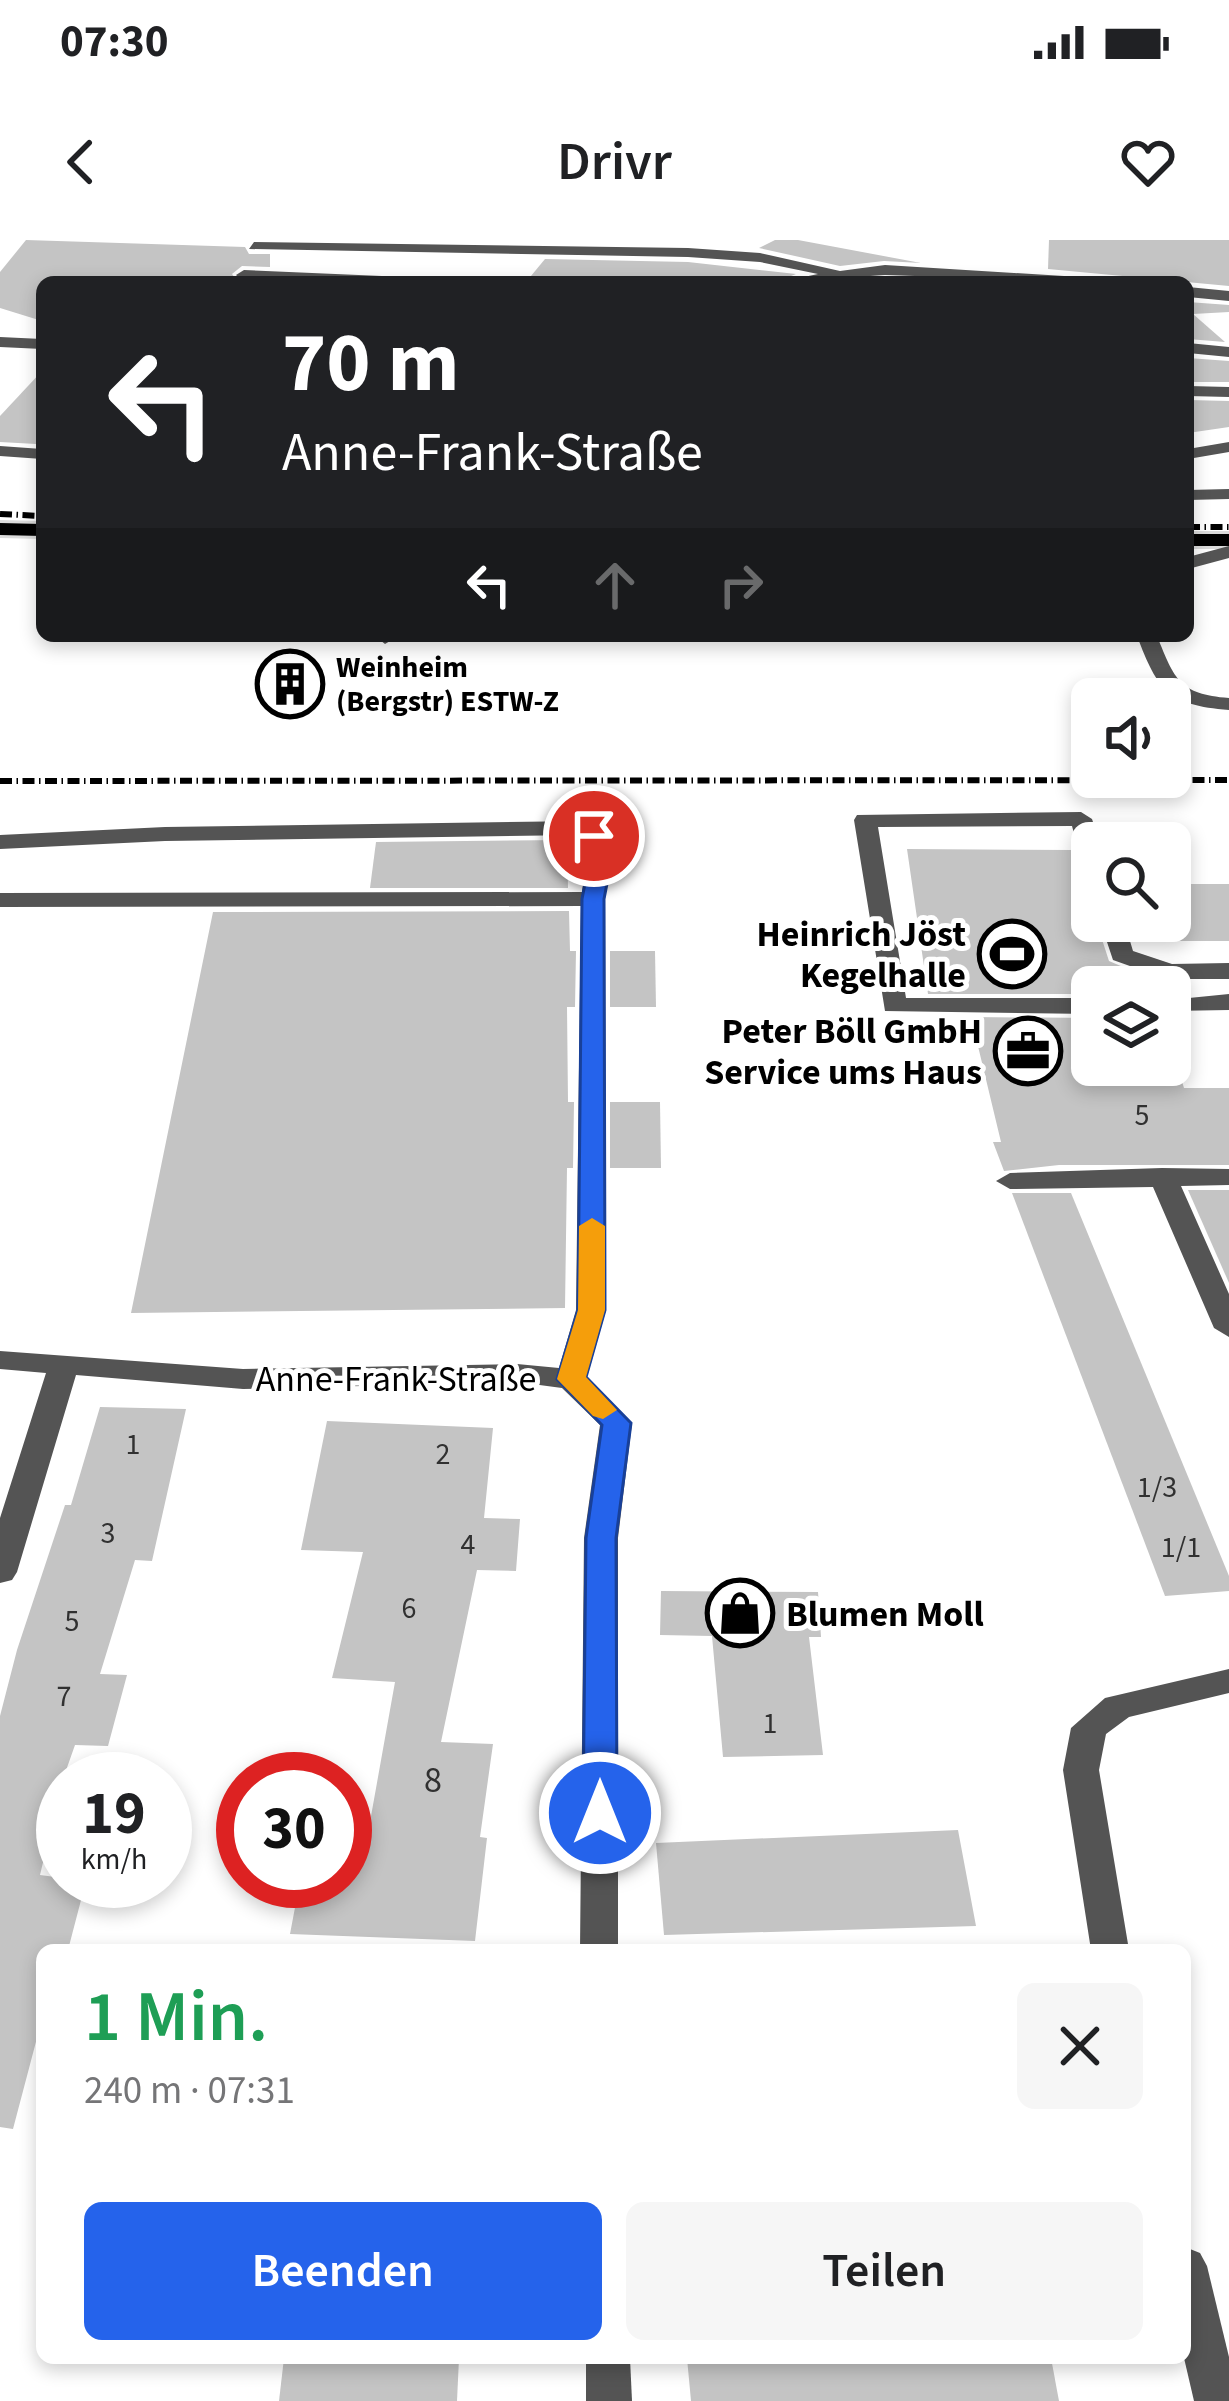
<!DOCTYPE html>
<html lang="de">
<head>
<meta charset="utf-8">
<style>
	body { margin:0; font-family:"Source Sans 3",sans-serif; background:#f6f6f6; color:#202124; height:100vh; display:flex; flex-direction:column; font-size:45px; white-space:nowrap }
	* { box-sizing:border-box; margin:0 }
	p { font-size:39px; color:#757577 }
	.icon { flex:none; width:66px; height:66px; fill:none; stroke:currentColor; stroke-width:2; stroke-linecap:round; stroke-linejoin:round }
	.map { position:relative; flex:1; overflow:hidden }
	.panel { position:absolute; left:36px; top:1704px; width:1155px; height:420px; display:flex; flex-direction:column; background:#fff; border-radius:18px; box-shadow:0 6px 18px #0003 }
	.panel>* { flex:none }
	.guide { position:absolute; left:36px; top:36px; width:1158px; height:366px; border-radius:18px; box-shadow:0 6px 18px #0003; background:#202124; color:#fff; overflow:hidden }
	.controls { position:absolute; left:1071px; top:438px; display:grid; gap:24px }
	.controls a { display:grid; place-items:center; width:120px; height:120px; border-radius:18px; background:#fff; box-shadow:0 6px 18px #0003; font-size:60px }
	.speed { position:absolute; left:36px; top:1512px; display:flex; gap:24px; font-size:60px; font-weight:700; text-align:center }
	.speed>* { display:grid; place-content:center; width:156px; height:156px; border-radius:50%; background:#fff; box-shadow:0 6px 18px #0003; line-height:1 }
	.speed small { font-size:30px; font-weight:400 }
	.speed .limit { border:18px solid #d22; background:#fff; color:#111 }
	.pin { position:absolute; display:grid; place-items:center; width:102px; height:102px; color:#fff; margin:-51px; border:6px solid #fff; border-radius:50%; box-shadow:0 3px 12px #0007 }
	.me { position:absolute; width:132px; margin:-66px; rotate:0deg; stroke-linejoin:round; filter:drop-shadow(0 0 9px #0008) }
	.turn { display:flex; align-items:center; gap:42px; height:252px; padding:0 48px; font-size:54px }
	.turn .icon { width:156px; height:156px; stroke-width:2.5 }
	.turn b { display:block; font-size:84px; line-height:102px }
	.lanes { display:flex; align-items:center; height:114px; padding:0 48px; background:#0003; justify-content:center; gap:60px; direction:ltr }
	.lanes .off { opacity:.35 }
	.round { display:grid; place-items:center; flex:none; width:126px; height:126px; border-radius:18px; background:#f6f6f6 }
	.summary { display:flex; align-items:center; justify-content:space-between; height:204px; padding:0 48px }
	h1 { font-size:72px; font-weight:600; line-height:90px; color:#1e9e55 }
	.cta { display:flex; gap:24px; margin-top:auto; padding:24px 48px }
	.cta a { flex:1; height:138px; border-radius:18px; background:#2563eb; color:#fff; font-size:48px; font-weight:600; line-height:138px; text-align:center }
	.cta a+a { background:#f6f6f6; color:#202124 }
	.status { display:flex; justify-content:space-between; align-items:center; height:84px; padding:0 60px; background:#fff; direction:ltr }
	.status svg { height:33px; fill:currentColor }
	header { display:flex; justify-content:space-between; align-items:center; height:156px; padding:0 48px; background:#fff; font-size:54px; font-weight:600 }
	.map>svg:first-child { display:block }
	.building { fill:#c4c4c4 }
	.lines { fill:none; stroke-linecap:round; stroke-linejoin:round }
	.major-casing { stroke:#dbdbdb; stroke-width:6 }
	.minor { fill:#545454; fill-rule:evenodd }
	.major { fill:#000; fill-rule:evenodd }
	.rail { stroke:#000; stroke-width:6; stroke-dasharray:12 4.5 1.5 4.5; stroke-linecap:butt }
	.route { fill:#2563eb; stroke:#184099; stroke-width:3 }
	.slow { fill:#f59e0b }
	.labels { text-anchor:middle; stroke-width:10; stroke-linejoin:round; paint-order:stroke }
	.far-poi-label { font-size:30px; font-weight:bold; fill:#000; stroke:#fff; text-anchor:start }
	.number-label { font-size:30px; fill:#313131 }
	.poi-label { font-size:36px; font-weight:bold; fill:#000; stroke:#fff; text-anchor:end }
	.street-label { font-size:36px; fill:#000; stroke:#fff }
	.near-number-label { font-size:36px; fill:#313131 }
</style>
</head>
<body>
<div class="status"><b>07:30</b><svg viewBox="0 0 49 12"><path d="M0 12V9h3v3zM5 12V6h3v6zM10 12V3h3v9zM15 12V0h3v12zM26 1h20v11H26zM47 4h2v5h-2z"/></svg></div>
<header><svg class="icon" aria-label="back" viewBox="0 0 24 24"><path d="M15 5l-7 7 7 7"/></svg>Drivr<svg class="icon" aria-label="heart" viewBox="0 0 24 24"><path d="M12 20l-8-8c-3-5 5-10 8-4 3-6 11-1 8 4z"/></svg></header>
<div class="map">
<svg width="1229" height="2161" viewBox="0 0 1229 2161">
	<rect width="100%" height="100%" fill="#fff"/>
	<g class="building">
		<path d="M26 0 245 7 249 14H270V27L242 26 232 34 238 42H42V81L0 68V32Z"/>
		<path d="M775 0H798L921 23 884 21 840 26 759 8Z"/>
		<path d="M1049 0H1229V46L1048 29Z"/>
		<path d="M545 19 688 22 796 34 776 42H526Z"/>
		<path d="M1188 62 1229 65V72L1193 74 1225 102 1188 99Z"/>
		<path d="M1188 118 1229 121V142H1188Z"/>
		<path d="M42 131V198L36 204 0 202V176Z"/>
		<path d="M1188 160 1229 161V187L1188 193Z"/>
		<path d="M567 600 568 648H370L376 602Z"/>
		<path d="M907 609 1074 610 1092 681H1096L1109 721 1149 738 1152 747H1092V754H928Z"/>
		<rect x="1170" y="644" width="59" height="57"/>
		<path d="M569 671 570 711H576L575 767H567L568 862H574L573 928H567L565 1068 131 1073 213 672Z"/>
		<path d="M610 711H655L656 767H610Z"/>
		<path d="M971 777 1092 778V825H1177L1184 848H1229V925H1059L1004 931 993 902H1001Z"/>
		<path d="M610 862H660L661 928H610Z"/>
		<path d="M1188 950H1229V1043Z"/>
		<path d="M1012 953H1071L1229 1336V1351L1165 1356Z"/>
		<path d="M100 1167 186 1169 152 1321 135 1320 100 1434 127 1435 108 1506 75 1505 63 1539 40 1635 86 1641 68 1710H42V1779L13 1889 0 1887V1476L17 1410 65 1265H71Z"/>
		<path d="M327 1181 493 1188 484 1278 520 1279 516 1331 477 1330 441 1502 493 1504 480 1597 487 1598 475 1701 290 1694 300 1641H345V1592L368 1593 395 1442 332 1438 363 1312 301 1310Z"/>
		<path d="M661 1351 818 1352 821 1397H809L823 1515 723 1517 712 1396 660 1395Z"/>
		<path d="M958 1590 976 1686 664 1695 656 1603Z"/>
		<path d="M284 2118H459L457 2161H279Z"/>
		<path d="M687 2118H1051L1059 2161H691Z"/>
	</g>
	<g class="lines">
		<defs>
			<g id="major">
				<path d="M0 283 42 284V296L0 295Z"/>
				<rect x="1188" y="294" width="41" height="12"/>
			</g>
		</defs>
		<use href="#major" class="major-casing"/>
		<g class="minor">
			<path d="M254 2 688 8 760 13 840 31 885 25 1080 37 1088 42 885 35 780 42 818 34 760 22 688 17 249 9Z"/>
			<path d="M244 30 405 37 413 42 239 38 236 35Z"/>
			<path d="M1188 47 1229 51V61L1188 57Z"/>
			<path d="M0 97 42 99V109L0 107Z"/>
			<path d="M1188 103 1229 107V117L1188 113Z"/>
			<path d="M1188 146 1229 147V157L1188 156Z"/>
			<path d="M1229 202V212L1188 219V209Z"/>
			<path d="M0 206 42 209V219L0 216Z"/>
			<path d="M1229 249V259L1188 260V250Z"/>
			<path d="M1229 306V318L1188 329V317Z"/>
			<path d="M375 396H395V398L385 404Z"/>
			<path d="M1137 396H1157C1175 440 1179 454 1229 458V470C1168 465 1158 451 1137 396Z"/>
			<path d="M1081 572 1092 579 1100 603H1092V623L1080 616 1072 586 878 587 906 758H1092V774L885 771 854 580 857 575Z"/>
			<path d="M584 581 592 583 612 607 605 659 606 1070 587 1137 632 1183 618 1298V1710H580L584 1298 600 1185 562 1148 517 1142 243 1149 76 1135 17 1332 12 1340 0 1343V1278L46 1133 0 1129V1111L243 1129 517 1124 559 1128 576 1070 581 666 0 667V653L582 652 588 608 578 595 165 601 0 609V595L165 587Z"/>
			<path d="M1100 681H1124L1133 711 1172 724 1229 723V739H1184L1189 758 1229 754V770L1170 771V747H1161L1158 736 1113 720Z"/>
			<path d="M1162 928 1229 929V945L1181 946 1229 1054V1097L1214 1088 1153 947 1010 949 996 941 1010 933Z"/>
			<path d="M1229 1429V1453L1129 1477 1106 1494 1099 1530 1129 1710H1091L1063 1530 1071 1488 1105 1458Z"/>
			<path d="M1185 2007 1200 2013 1207 2026 1229 2117V2161H1194L1184 2118Z"/>
			<path d="M586 2118H630L632 2161H586Z"/>
		</g>
		<use href="#major" class="major"/>
		<g class="rail">
			<path d="M0 274 42 276"/>
			<path d="M1188 287H1229"/>
			<path d="M0 541 1229 540"/>
		</g>
	</g>
	<path class="route" d="M594 590 605 596 612 618 604 659 605 1070 586 1137 631 1183 616 1298 617 1573 612 1581 600 1585 588 1581 583 1573 586 1298 602 1185 557 1139 578 1070 582 659 590 618 584 596Z"/>
	<path class="slow" d="M592 978 605 986V1070L586 1137 617 1170 603 1179 593 1176 557 1139 578 1070 579 986Z"/>
	<defs>
		<symbol id="building-ring" viewBox="-11 -11 22 22"><circle r="9.5" fill="#fff" stroke="#000" stroke-width="1.5"/><path d="M-4-6H4V6H1V3H-1V6H-4ZM-2.5-4.3h1.7v1.8h-1.7ZM.8-4.3h1.7v1.8H.8ZM-2.5-1h1.7V.8h-1.7ZM.8-1h1.7V.8H.8Z" fill="#000"/></symbol>
		<symbol id="stadium-ring" viewBox="-11 -11 22 22"><circle r="9.5" fill="#fff" stroke="#000" stroke-width="1.5"/><path d="M0-5a6.5 5 0 1 0 0 10a6.5 5 0 1 0 0-10ZM-3.5-1.8h7v3.6h-7Z" fill="#000"/></symbol>
		<symbol id="office-ring" viewBox="-11 -11 22 22"><circle r="9.5" fill="#fff" stroke="#000" stroke-width="1.5"/><path d="M-6-3h4V-5.5h4V-3h4V5H-6ZM-1-4.5V-3h2v-1.5ZM-6 0V1H6V0Z" fill="#000"/></symbol>
		<symbol id="shop-ring" viewBox="-11 -11 22 22"><circle r="9.5" fill="#fff" stroke="#000" stroke-width="1.5"/><path d="M-5-2.5h2.3a2.7 3.5 0 0 1 5.4 0H5L5.5 6h-11ZM-1.5-2.5h3a1.5 2.3 0 0 0-3 0Z" fill="#000"/></symbol>
	</defs>
	<g fill-rule="evenodd">
		<use href="#building-ring" x="252" y="406" width="76" height="76"/>
		<use href="#stadium-ring" x="974" y="676" width="76" height="76"/>
		<use href="#office-ring" x="990" y="773" width="76" height="76"/>
		<use href="#shop-ring" x="702" y="1335" width="76" height="76"/>
	</g>
	<g class="labels">
		<g class="far-poi-label">
			<text x="336" y="437">Weinheim<tspan x="336" dy="34">(Bergstr) ESTW-Z</tspan></text>
		</g>
		<g class="number-label">
			<text x="1142" y="885">5</text>
			<text x="133" y="1214">1</text>
			<text x="443" y="1224">2</text>
			<text x="1157" y="1257">1/3</text>
			<text x="108" y="1303">3</text>
			<text x="468" y="1314">4</text>
			<text x="1181" y="1317">1/1</text>
			<text x="409" y="1378">6</text>
			<text x="72" y="1391">5</text>
			<text x="64" y="1466">7</text>
			<text x="770" y="1493">1</text>
		</g>
		<g class="poi-label">
			<text x="966" y="706">Heinrich Jöst<tspan x="966" dy="41">Kegelhalle</tspan></text>
			<text x="982" y="803">Peter Böll GmbH<tspan x="982" dy="41">Service ums Haus</tspan></text>
			<text x="786" y="1386" text-anchor="start">Blumen Moll</text>
		</g>
		<g class="street-label">
			<text x="396" y="1151">Anne-Frank-Straße</text>
		</g>
		<g class="near-number-label">
			<text x="433" y="1552">8</text>
		</g>
	</g>
</svg>
<div class="controls">
<a><svg class="icon" aria-label="sound" viewBox="0 0 24 24"><path d="M4 9h4l5-4v14l-5-4H4zM17 9q2 3 0 6"/></svg></a>
<a><svg class="icon" aria-label="search" viewBox="0 0 24 24"><circle cx="10" cy="10" r="6"/><path d="M15 15l6 6"/></svg></a>
<a><svg class="icon" aria-label="layers" viewBox="0 0 24 24"><path d="M12 4l9 5-9 5-9-5zM3 14l9 5 9-5"/></svg></a>
</div>
<div class="speed"><div>19<small>km/h</small></div><div class="limit">30</div></div>
<div class="pin" style="left:594px;top:596px;background:#d93025"><svg class="icon" aria-label="arrive" viewBox="0 0 24 24"><path d="M6 21V4h12l-3 4 3 4H6"/></svg></div>
<svg class="me" style="left:600px;top:1573px" viewBox="-20 -20 40 40"><circle r="17" fill="#2563eb" stroke="#fff" stroke-width="3"/><path d="M0-11L8 9 0 5-8 9z" fill="#fff"/></svg>
<div class="guide">
<div class="turn"><svg class="icon" aria-label="left" viewBox="0 0 24 24"><path d="M17 20v-9H6M10 6l-5 5 5 5"/></svg><div><b>70 m</b>Anne-Frank-Straße</div></div>
<div class="lanes"><svg class="icon" aria-label="left" viewBox="0 0 24 24"><path d="M17 20v-9H6M10 6l-5 5 5 5"/></svg><svg class="icon off" aria-label="ahead" viewBox="0 0 24 24"><path d="M12 20V5M6 11l6-6 6 6"/></svg><svg class="icon off" aria-label="right" viewBox="0 0 24 24"><path d="M7 20v-9h11M14 6l5 5-5 5"/></svg></div>
</div>
<section class="panel">
<div class="summary"><div><h1>1 Min.</h1><p>240 m · 07:31</p></div><a class="round"><svg class="icon" aria-label="close" viewBox="0 0 24 24"><path d="M6 6l12 12M18 6L6 18"/></svg></a></div>
<div class="cta"><a>Beenden</a><a>Teilen</a></div>
</section>
</div>
</body>
</html>
